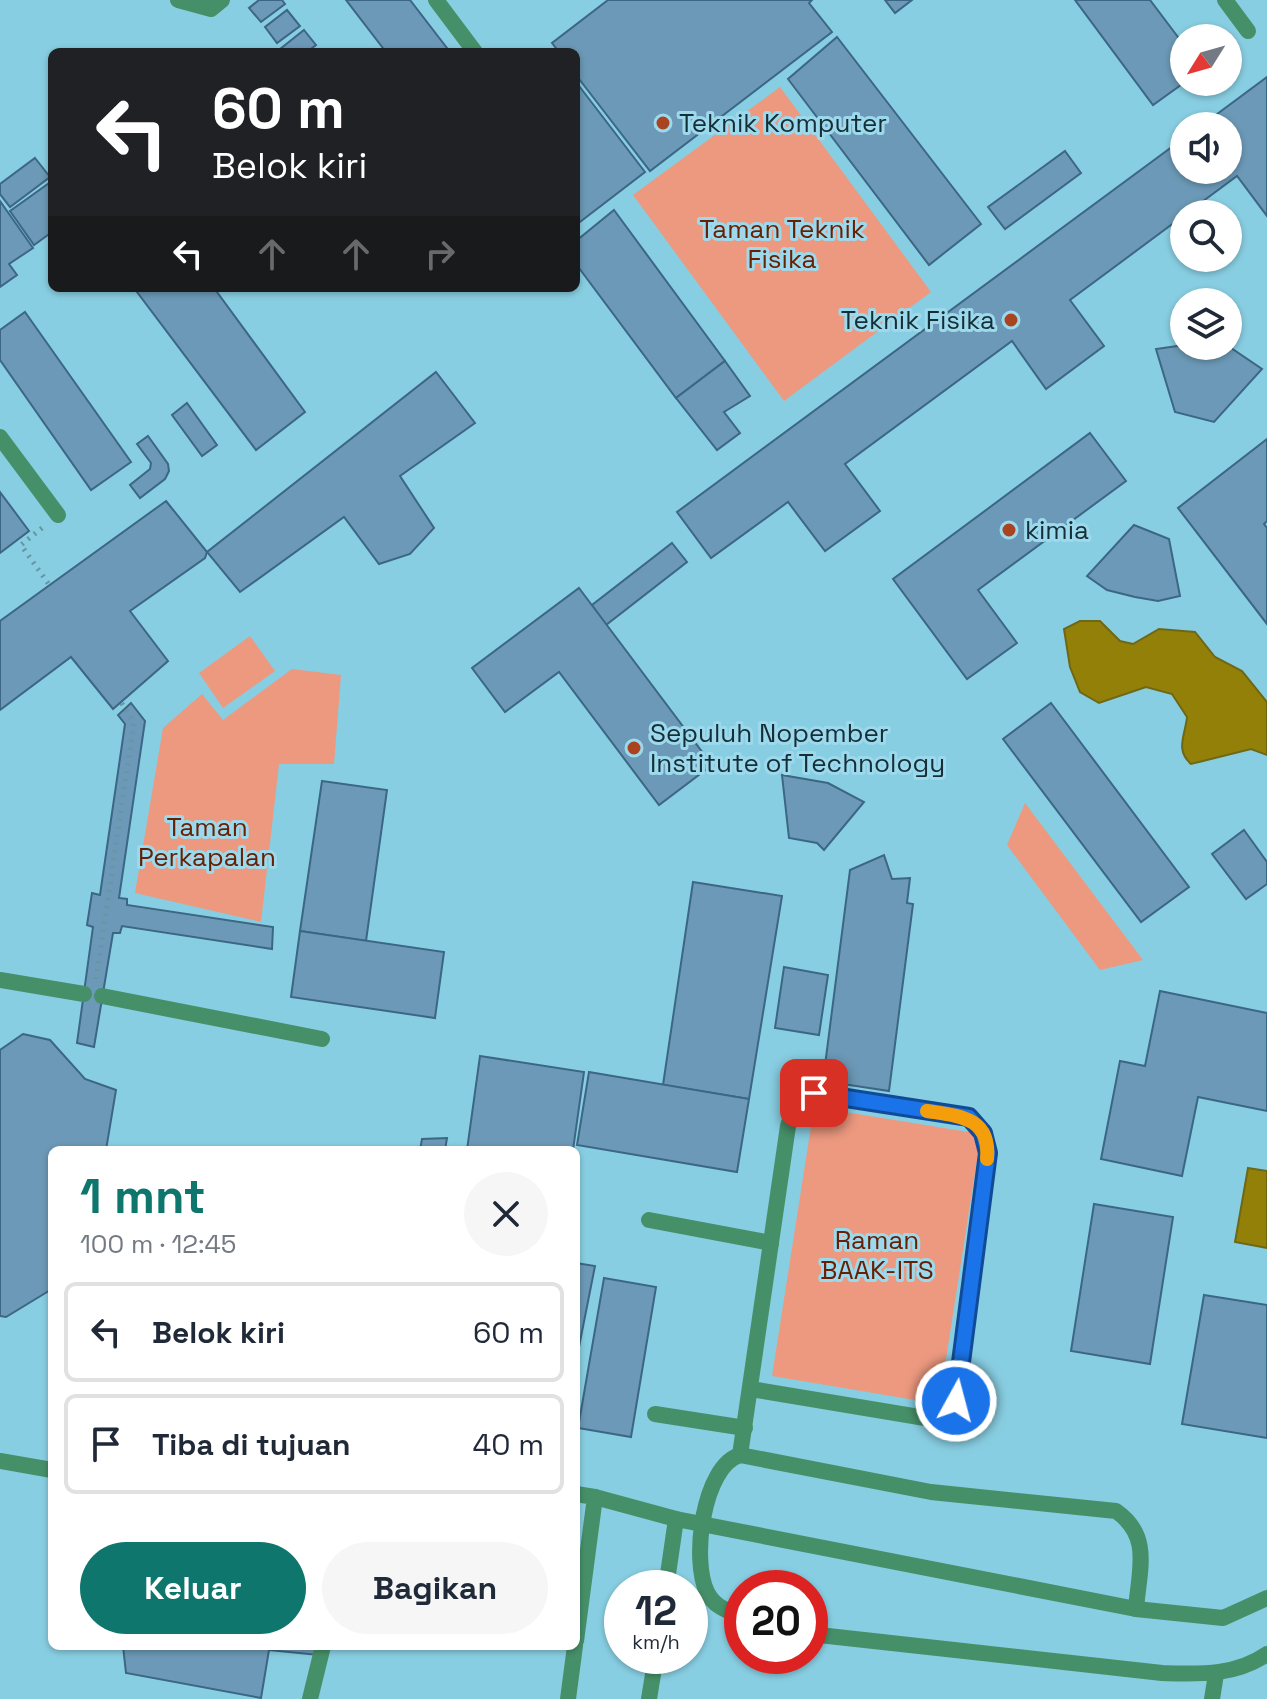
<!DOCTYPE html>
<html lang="id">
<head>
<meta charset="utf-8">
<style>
	body { margin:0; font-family:"Space Grotesk",sans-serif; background:#f6f6f7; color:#1f2937; height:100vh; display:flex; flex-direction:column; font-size:30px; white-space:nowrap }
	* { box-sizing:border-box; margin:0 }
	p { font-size:26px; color:#747a83 }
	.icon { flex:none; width:44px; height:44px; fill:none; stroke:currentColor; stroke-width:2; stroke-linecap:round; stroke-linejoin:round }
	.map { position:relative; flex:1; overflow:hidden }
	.side { position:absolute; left:48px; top:1146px; width:532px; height:504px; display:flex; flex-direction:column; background:#fff; border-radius:12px; box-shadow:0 2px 6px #0004 }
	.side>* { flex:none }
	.banner { position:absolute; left:48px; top:48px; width:532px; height:244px; border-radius:12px; box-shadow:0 2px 6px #0004; background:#202124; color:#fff; overflow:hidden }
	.needle { width:52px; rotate:233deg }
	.tools { position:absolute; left:1170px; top:24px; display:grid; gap:16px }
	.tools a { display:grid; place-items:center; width:72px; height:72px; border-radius:50%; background:#fff; box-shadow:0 2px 6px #0004; font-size:40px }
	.speed { position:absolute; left:604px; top:1570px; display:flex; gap:16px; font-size:40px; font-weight:700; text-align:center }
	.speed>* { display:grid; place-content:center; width:104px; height:104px; border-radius:50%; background:#fff; box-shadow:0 2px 6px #0004; line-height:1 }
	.speed small { font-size:20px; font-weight:400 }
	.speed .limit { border:12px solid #d22; background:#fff; color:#111 }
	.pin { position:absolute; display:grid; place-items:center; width:68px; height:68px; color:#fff; margin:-34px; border-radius:16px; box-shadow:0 4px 12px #0006 }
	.me { position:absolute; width:88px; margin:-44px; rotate:7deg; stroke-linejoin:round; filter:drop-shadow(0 0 6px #0008) }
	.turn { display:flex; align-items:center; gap:28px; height:168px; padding:0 32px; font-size:36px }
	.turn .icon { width:104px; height:104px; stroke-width:2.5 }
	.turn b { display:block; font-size:56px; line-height:68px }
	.lanes { display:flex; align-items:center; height:76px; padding:0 32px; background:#0003; justify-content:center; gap:40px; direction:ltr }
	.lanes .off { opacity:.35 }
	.round { display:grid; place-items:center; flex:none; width:84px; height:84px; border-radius:42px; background:#f6f6f7 }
	.overview { display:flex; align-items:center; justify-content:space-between; height:136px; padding:0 32px }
	h1 { font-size:48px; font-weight:700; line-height:60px; color:#0f766e }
	.button { display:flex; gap:16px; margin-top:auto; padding:16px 32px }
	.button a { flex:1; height:92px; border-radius:48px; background:#0f766e; color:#fff; font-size:32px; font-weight:700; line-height:92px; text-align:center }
	.button a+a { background:#f6f6f7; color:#1f2937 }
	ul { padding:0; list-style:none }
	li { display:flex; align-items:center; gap:24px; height:100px; margin:0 16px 12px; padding:0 16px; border:4px solid #e0e1e3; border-radius:12px }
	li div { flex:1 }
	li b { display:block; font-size:30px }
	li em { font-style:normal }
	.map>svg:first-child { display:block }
	.built { fill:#88cee2; fill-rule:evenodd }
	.green { fill:#ec997f }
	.water { fill:#938008; stroke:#6e6816; stroke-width:2 }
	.building { fill:#6c99b7; stroke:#3c6784; stroke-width:2 }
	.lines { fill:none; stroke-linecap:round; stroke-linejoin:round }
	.path { stroke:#6795a4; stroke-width:5; stroke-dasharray:2 6; stroke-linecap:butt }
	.lane { stroke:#469069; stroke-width:16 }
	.street { stroke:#469069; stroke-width:16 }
	.route-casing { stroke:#114b97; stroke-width:20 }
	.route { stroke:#1a73e8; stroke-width:14 }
	.slow { stroke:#f59e0b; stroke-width:14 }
	.poi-dot { fill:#aa431f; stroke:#9dd9ec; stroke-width:3 }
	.labels { text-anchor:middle; stroke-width:6; stroke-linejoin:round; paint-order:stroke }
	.poi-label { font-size:26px; fill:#162f36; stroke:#9dd9ec; text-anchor:start }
	.park-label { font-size:26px; fill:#682004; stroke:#9dd9ec }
</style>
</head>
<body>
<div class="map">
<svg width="1267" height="1699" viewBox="0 0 1267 1699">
	<rect width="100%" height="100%" fill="#9dd9ec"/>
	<path class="built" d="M0 0H1267V1699H0ZM1184 38H1228V82H1184ZM52 52H576V288H52ZM1184 126H1228V170H1184ZM1184 214H1228V258H1184ZM1184 302H1228V346H1184ZM52 1150H576V1646H52ZM622 1588H690V1656H622ZM742 1588H810V1656H742Z"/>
	<g class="green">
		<path d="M780 87 931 292 784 401 633 195Z"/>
		<path d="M250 636 275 671 223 708 199 673Z"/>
		<path d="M292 669 341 675 334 764H279L261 922 135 893 163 728 202 694 223 720Z"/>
		<path d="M1025 803 1143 960 1100 970 1007 845Z"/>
		<path d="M814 1107 981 1134 939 1404 772 1376Z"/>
	</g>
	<g class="water">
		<path d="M1080 621H1100L1120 641 1133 644 1159 629 1195 632 1215 657 1242 671 1267 702V755L1251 749 1191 764C1175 750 1185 736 1187 717L1172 694 1146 687 1099 703 1080 692 1070 667 1064 629Z"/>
		<path d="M1248 1168 1267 1171V1248L1235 1242Z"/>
	</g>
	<g class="building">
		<path d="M259 0H282L285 4 261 22 249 8Z"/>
		<path d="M346 0H410L450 52H386Z"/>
		<path d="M608 0H812L809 3 832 32 650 171 576 75V52H559L552 43Z"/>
		<path d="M885 0H912L895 13Z"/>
		<path d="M1075 0H1150L1184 45 1185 82 1153 105Z"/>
		<path d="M287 10 300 26 277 43 265 27Z"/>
		<path d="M304 30 316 45 307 52H283L280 49Z"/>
		<path d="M837 37 981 224 929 265 788 79Z"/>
		<path d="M1267 77V216L1237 176 1070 300 1104 346 1046 389 1012 341 845 464 880 511 825 551 788 502 711 558 677 512 1184 138V170H1228V126H1201Z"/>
		<path d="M576 82 645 172 576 225Z"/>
		<path d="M1065 151 1081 173 1005 229 988 207Z"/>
		<path d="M35 158 50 177 10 207 0 194V184Z"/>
		<path d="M52 181V232L34 245 10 211Z"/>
		<path d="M0 201 33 248 9 264 17 275 0 287Z"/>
		<path d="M614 210 725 361 676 398 576 264V241Z"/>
		<path d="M134 288H214L305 412 256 450Z"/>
		<path d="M25 312 131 462 91 490 0 360V330Z"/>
		<path d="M1184 345 1231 348 1262 369 1214 422 1175 412 1156 349Z"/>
		<path d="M725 361 750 396 724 412 740 433 717 450 676 398Z"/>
		<path d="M436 372 475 423 400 476 434 528 410 554 379 564 344 517 240 592 207 552Z"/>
		<path d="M187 403 217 445 202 456 172 415Z"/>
		<path d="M1090 433 1126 481 978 590 1017 643 967 679 893 579Z"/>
		<path d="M148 436 168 464 169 471 165 479 140 498 130 485 150 469 151 463 137 444Z"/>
		<path d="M1267 439V521L1264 524 1267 528V624L1178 508Z"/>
		<path d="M0 492 29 531 0 553Z"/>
		<path d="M166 501 207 552 205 558 130 611 168 661 113 709 71 657 0 710V621Z"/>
		<path d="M1134 525 1169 539 1180 596 1158 601 1135 597 1107 590 1087 576Z"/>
		<path d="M672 543 687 562 606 625 592 605Z"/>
		<path d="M579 588 712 765 659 805 559 672 505 712 472 668Z"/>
		<path d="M131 703 145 721 119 898 127 899V905L273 927 272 949 122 926 120 933H113L94 1047 77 1043 93 927 87 925 92 893 100 895 125 724 118 715Z"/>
		<path d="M1051 703 1189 887 1141 922 1003 739Z"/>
		<path d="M782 775 828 783 864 802 824 850 817 843 789 838Z"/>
		<path d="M322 781 387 790 366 941 300 931Z"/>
		<path d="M1244 830 1267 862V884L1246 899 1212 854Z"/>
		<path d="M884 855 892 879 910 878 907 903 913 904 889 1091 823 1081 850 870Z"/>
		<path d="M693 882 782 896 749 1099 663 1085Z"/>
		<path d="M300 931 444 952 435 1018 291 997Z"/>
		<path d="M784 967 828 975 819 1035 775 1028Z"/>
		<path d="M1160 991 1267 1013V1111L1198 1097 1182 1176 1101 1159 1120 1061 1145 1066Z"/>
		<path d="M23 1034 50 1040 85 1079 116 1090 106 1150H52V1289L6 1317 0 1316V1050Z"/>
		<path d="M480 1056 584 1072 573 1150H467Z"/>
		<path d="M589 1072 749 1099 737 1172 577 1145Z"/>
		<path d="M447 1138 445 1150H420L422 1139Z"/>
		<path d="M1094 1204 1173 1217 1150 1364 1071 1351Z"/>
		<path d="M576 1263 595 1266 576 1362Z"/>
		<path d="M604 1278 656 1287 631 1437 578 1428Z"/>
		<path d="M1204 1295 1267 1305V1438L1182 1424Z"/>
		<path d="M123 1646H319L318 1655 269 1650 261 1698 126 1673Z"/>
	</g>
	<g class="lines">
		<g class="path">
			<path d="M42 528 21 545 50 586"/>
			<path d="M96 979 134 723 121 702"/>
		</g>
		<g class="lane">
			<path d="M178 0 211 9 222 0"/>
			<path d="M436 0 475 52"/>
			<path d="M1225 0 1248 31"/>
			<path d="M0 437 58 515"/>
			<path d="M0 980 84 994"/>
			<path d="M102 996 322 1039"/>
			<path d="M649 1220 771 1243"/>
			<path d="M655 1414 745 1428"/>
			<path d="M740 1455 788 1126 796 1100 814 1093 969 1117 983 1133 988 1153 956 1401 951 1415 943 1421 751 1389"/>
			<path d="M576 1494 595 1497 576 1641"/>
			<path d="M595 1497 676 1519 1136 1609 1223 1618 1267 1598"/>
			<path d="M666 1588 676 1519"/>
			<path d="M742 1617C728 1611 714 1607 707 1592 691 1560 703 1466 740 1455L931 1492 1116 1511C1152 1536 1139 1570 1136 1609"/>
			<path d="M810 1634 1162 1673C1200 1674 1235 1676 1267 1654"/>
			<path d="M310 1699 323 1646"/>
			<path d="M568 1699 575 1646"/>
			<path d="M649 1699 656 1656"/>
			<path d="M1212 1699 1216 1674"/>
		</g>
		<path class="street" d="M0 1461 52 1470"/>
	</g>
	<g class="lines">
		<defs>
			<path id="route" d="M814 1093 969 1117 983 1133 988 1153 956 1401"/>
		</defs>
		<use href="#route" class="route-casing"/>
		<use href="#route" class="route"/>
		<path class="slow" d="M927 1111C959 1116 991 1117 987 1159"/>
	</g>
	<g class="poi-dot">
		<circle cx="663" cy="123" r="8"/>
		<circle cx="1011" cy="320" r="8"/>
		<circle cx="1009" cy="530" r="8"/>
		<circle cx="634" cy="748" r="8"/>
	</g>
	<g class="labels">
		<g class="poi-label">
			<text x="679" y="132">Teknik Komputer</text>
			<text x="995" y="329" text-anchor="end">Teknik Fisika</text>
			<text x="1025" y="539">kimia</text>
			<text x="650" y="742">Sepuluh Nopember<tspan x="650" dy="30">Institute of Technology</tspan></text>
		</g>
		<g class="park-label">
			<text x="782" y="238">Taman Teknik<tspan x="782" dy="30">Fisika</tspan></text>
			<text x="207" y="836">Taman<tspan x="207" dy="30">Perkapalan</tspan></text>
			<text x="877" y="1249">Raman<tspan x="877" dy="30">BAAK-ITS</tspan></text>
		</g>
	</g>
</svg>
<div class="tools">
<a><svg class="needle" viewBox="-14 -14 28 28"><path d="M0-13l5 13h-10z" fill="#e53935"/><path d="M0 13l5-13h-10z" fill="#747a83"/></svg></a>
<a><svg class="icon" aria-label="sound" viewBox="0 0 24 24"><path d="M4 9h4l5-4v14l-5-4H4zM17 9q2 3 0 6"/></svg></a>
<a><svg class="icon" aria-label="search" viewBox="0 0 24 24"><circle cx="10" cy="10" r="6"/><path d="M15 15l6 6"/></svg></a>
<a><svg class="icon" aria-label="layers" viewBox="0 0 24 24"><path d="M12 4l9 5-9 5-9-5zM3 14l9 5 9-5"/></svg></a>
</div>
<div class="speed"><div>12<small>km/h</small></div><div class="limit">20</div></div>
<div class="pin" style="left:814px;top:1093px;background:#d93025"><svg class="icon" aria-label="arrive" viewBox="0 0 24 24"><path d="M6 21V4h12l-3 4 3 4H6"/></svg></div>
<svg class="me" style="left:956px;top:1401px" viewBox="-20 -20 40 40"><circle r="17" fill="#1a73e8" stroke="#fff" stroke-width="3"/><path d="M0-11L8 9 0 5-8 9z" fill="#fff"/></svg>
<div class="banner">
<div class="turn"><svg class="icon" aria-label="left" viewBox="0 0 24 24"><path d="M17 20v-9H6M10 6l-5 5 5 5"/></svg><div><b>60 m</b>Belok kiri</div></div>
<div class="lanes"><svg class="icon" aria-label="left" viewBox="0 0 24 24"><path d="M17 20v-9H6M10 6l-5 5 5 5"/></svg><svg class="icon off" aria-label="ahead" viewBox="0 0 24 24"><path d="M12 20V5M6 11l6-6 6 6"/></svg><svg class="icon off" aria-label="ahead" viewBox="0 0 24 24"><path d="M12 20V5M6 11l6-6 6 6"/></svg><svg class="icon off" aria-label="right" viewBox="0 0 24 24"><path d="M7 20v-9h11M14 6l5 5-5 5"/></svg></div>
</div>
<section class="side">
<div class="overview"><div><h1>1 mnt</h1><p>100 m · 12:45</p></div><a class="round"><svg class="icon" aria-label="close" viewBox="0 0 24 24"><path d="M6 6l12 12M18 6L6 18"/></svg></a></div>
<ul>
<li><svg class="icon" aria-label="left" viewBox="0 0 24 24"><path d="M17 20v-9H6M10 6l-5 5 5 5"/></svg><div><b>Belok kiri</b></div><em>60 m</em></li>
<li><svg class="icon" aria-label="arrive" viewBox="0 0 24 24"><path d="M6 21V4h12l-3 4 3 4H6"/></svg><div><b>Tiba di tujuan</b></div><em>40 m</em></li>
</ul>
<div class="button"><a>Keluar</a><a>Bagikan</a></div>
</section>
</div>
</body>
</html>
